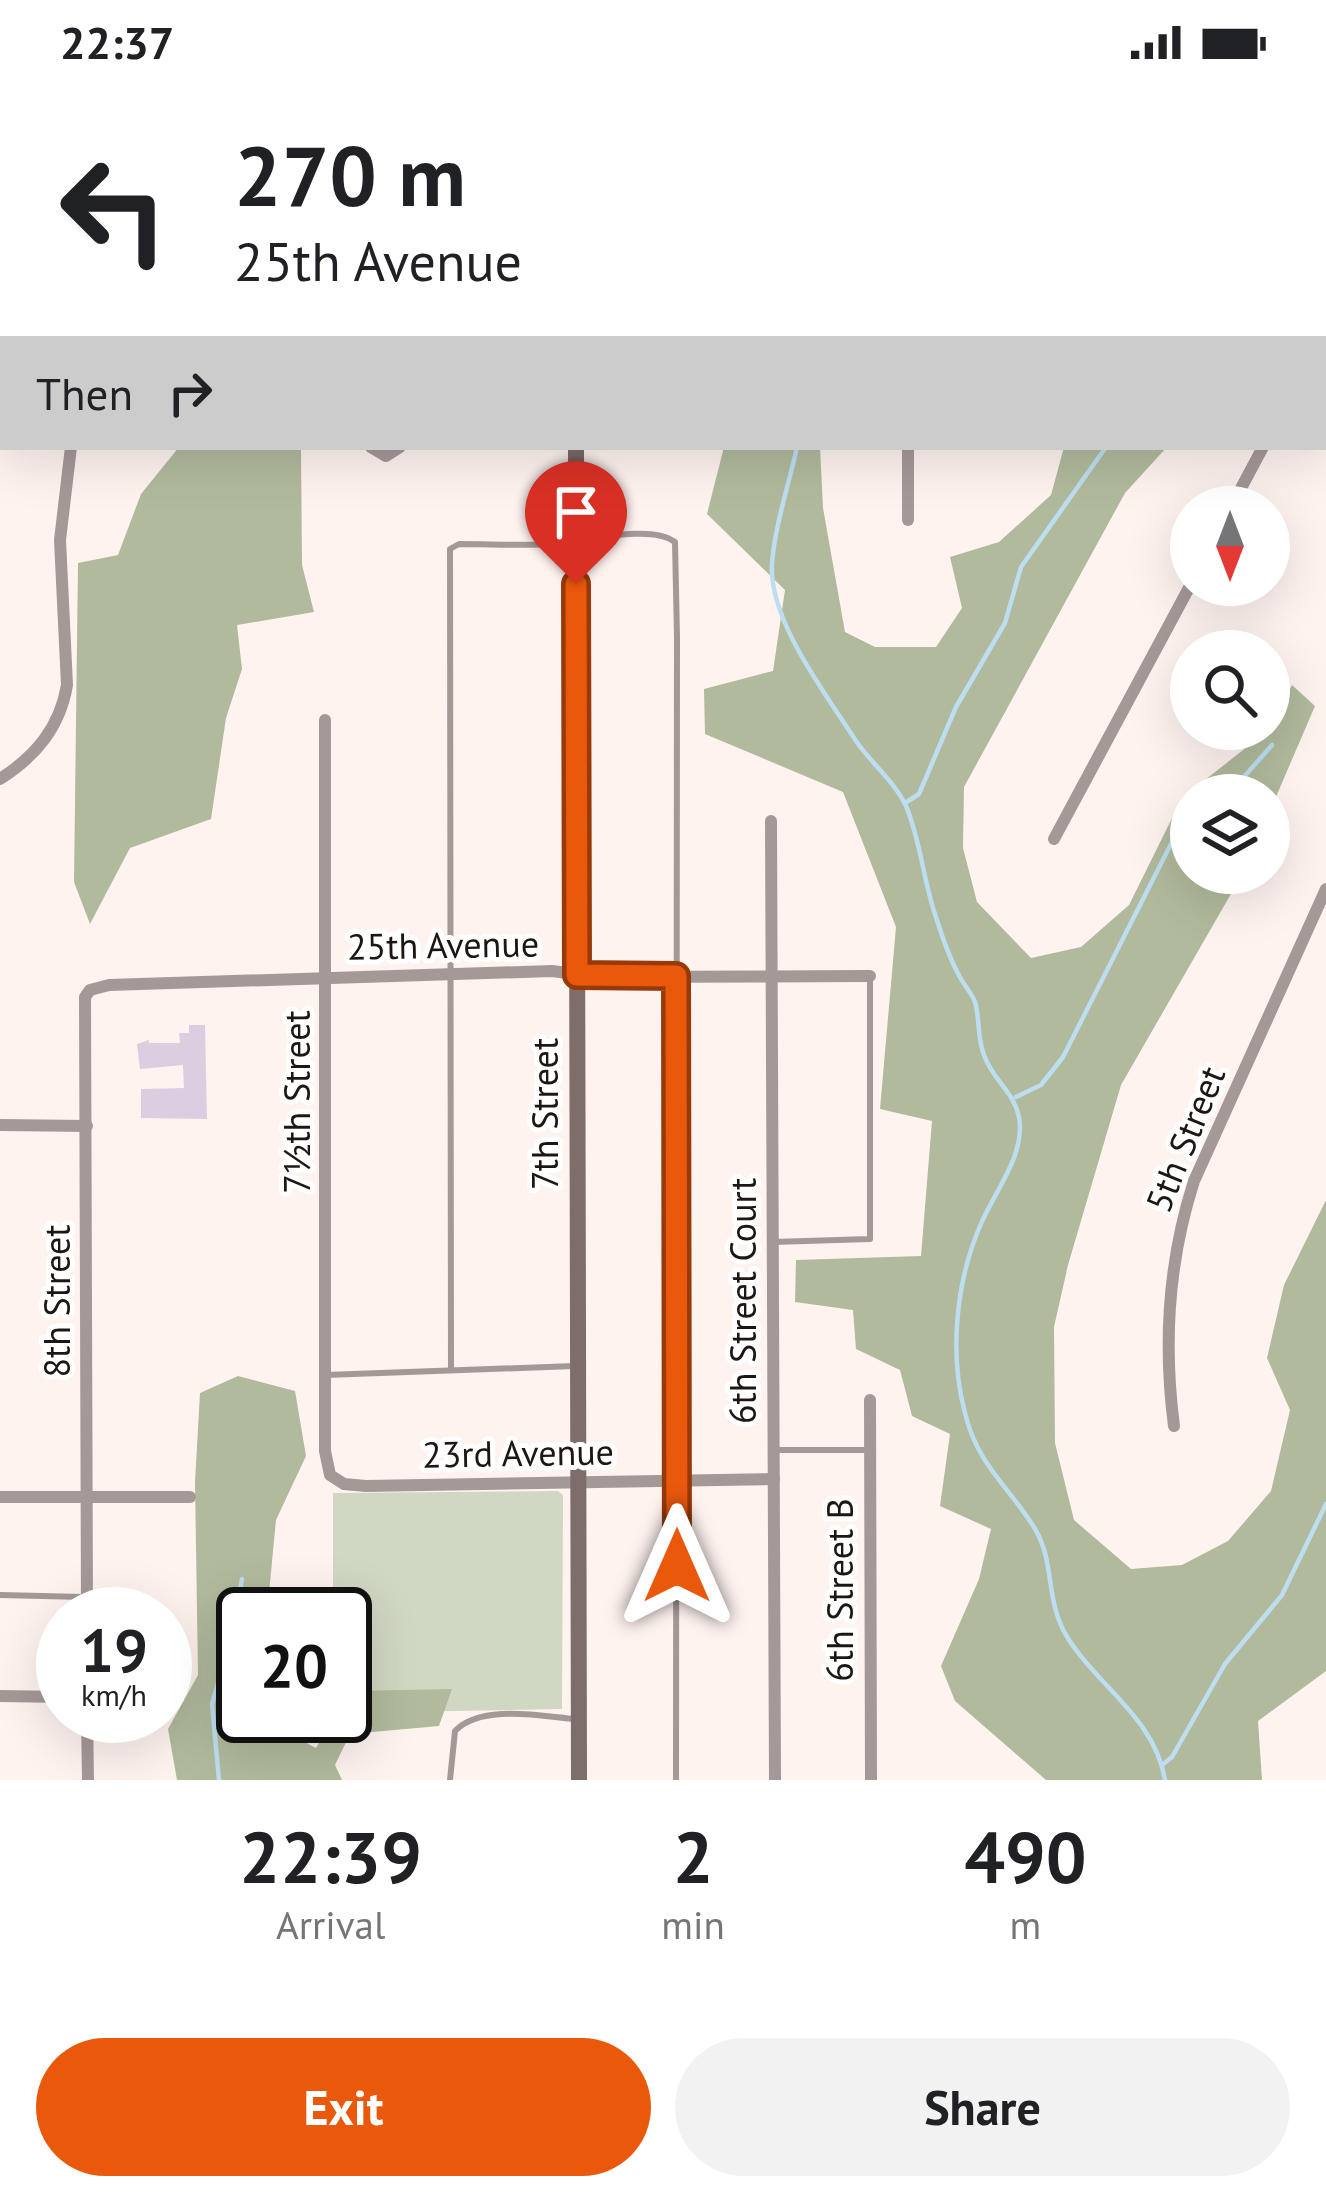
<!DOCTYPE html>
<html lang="en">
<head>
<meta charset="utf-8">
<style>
	body { margin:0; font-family:"PT Sans",sans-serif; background:#f2f2f2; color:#202124; height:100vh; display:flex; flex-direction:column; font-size:45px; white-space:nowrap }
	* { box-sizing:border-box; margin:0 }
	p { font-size:39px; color:#757577 }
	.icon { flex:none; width:66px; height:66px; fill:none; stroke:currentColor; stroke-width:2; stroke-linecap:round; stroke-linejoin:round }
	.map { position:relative; height:1696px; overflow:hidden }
	.details { display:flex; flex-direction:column; background:#fff; flex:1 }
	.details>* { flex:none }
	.hud { position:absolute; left:0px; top:0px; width:1326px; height:366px; box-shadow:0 12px 48px #0002; background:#fff; color:#202124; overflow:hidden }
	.needle { width:78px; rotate:180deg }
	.controls { position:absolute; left:1170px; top:402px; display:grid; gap:24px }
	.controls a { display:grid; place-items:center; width:120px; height:120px; border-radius:50%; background:#fff; box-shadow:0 12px 48px #0002; font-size:60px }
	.speed { position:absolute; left:36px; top:1503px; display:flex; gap:24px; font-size:60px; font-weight:700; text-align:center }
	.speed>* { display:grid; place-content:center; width:156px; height:156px; border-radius:50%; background:#fff; box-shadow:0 12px 48px #0002; line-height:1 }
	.speed small { font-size:30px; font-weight:400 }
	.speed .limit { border:6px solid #111; border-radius:18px; background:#fff; color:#111 }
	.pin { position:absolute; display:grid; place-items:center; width:102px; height:102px; color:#fff; margin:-123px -51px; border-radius:50% 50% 50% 0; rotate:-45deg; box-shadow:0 0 12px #0007 }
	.pin .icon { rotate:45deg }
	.me { position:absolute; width:132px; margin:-66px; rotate:0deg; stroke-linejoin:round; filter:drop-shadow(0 0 9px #0008) }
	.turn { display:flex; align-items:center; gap:42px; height:252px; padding:0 36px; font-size:54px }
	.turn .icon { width:156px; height:156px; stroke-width:2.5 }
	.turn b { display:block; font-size:84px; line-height:102px }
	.then { display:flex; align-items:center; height:114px; padding:0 36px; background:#0003; gap:24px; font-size:45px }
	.eta { display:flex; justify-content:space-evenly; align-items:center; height:204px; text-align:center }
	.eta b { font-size:72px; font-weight:800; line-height:84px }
	.primary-button { display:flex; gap:24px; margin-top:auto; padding:24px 36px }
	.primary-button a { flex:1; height:138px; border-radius:72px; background:#ea580c; color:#fff; font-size:48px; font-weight:800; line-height:138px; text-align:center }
	.primary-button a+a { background:#f2f2f2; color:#202124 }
	.status { display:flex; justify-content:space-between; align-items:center; height:84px; padding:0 60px; background:#fff; direction:ltr }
	.status svg { height:33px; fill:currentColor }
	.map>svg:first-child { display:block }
	.green { fill:#d0d7c2 }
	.forest { fill:#b1ba9c }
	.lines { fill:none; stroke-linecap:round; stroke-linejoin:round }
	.stream { stroke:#bddef0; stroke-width:4.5 }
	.building { fill:#dccde0 }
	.service { stroke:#a59998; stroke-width:6 }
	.minor { stroke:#a59998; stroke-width:12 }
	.secondary { stroke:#7d6d6b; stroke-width:16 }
	.route-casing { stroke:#983908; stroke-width:30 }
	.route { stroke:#ea580c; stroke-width:21 }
	.labels { text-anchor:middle; stroke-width:10; stroke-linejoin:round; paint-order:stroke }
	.street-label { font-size:36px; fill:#1e1612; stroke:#fff }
</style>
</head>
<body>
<div class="status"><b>22:37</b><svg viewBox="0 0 49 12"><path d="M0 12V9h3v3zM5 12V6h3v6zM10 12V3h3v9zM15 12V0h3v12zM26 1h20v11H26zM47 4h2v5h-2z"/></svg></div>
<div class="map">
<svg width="1326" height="1696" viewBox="0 0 1326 1696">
	<rect width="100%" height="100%" fill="#fef3ef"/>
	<path class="green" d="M558 1407 563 1411 562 1625 345 1629V1530H333V1409Z"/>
	<g class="forest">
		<path d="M179 363H301L302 481 314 528 237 541 242 585 226 634 211 735 130 764 90 840 74 798 78 479 118 471 141 410Z"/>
		<path d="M724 363H820L823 424 845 548 875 563H936L962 524 950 473 999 458 1051 411 1064 363H1167L1125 409 964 703 963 764 977 818 1031 874 1081 863 1129 821 1182 714 1266 648 1292 601 1315 622 1269 729V711H1191V789H1243L1121 1001 1068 1181 1054 1243 1055 1359 1074 1436 1131 1485 1182 1481 1228 1457 1271 1407 1290 1326 1267 1274 1284 1201 1326 1116V1587L1258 1637 1262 1696H1046L955 1617 941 1582 979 1495 991 1445 940 1422 950 1350 912 1332 900 1286 856 1265 853 1226 795 1218 796 1176 921 1172 932 1037 880 1025 896 843 843 708 705 650 704 605 773 587 785 506 707 430Z"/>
		<path d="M238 1292 295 1307 306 1372 276 1436 267 1530H243V1632H275L282 1646 316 1664 335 1632H345V1616L351 1607 452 1605 439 1642 350 1650 335 1681 342 1696H177L168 1645 198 1591 195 1398 200 1309Z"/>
	</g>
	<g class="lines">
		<g class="stream">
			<path d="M797 363C789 400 775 441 772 479 768 536 826 610 856 657 871 679 895 698 906 722 920 755 923 793 934 827 941 849 949 874 961 895 965 902 972 910 975 918 980 935 977 954 984 971 992 995 1014 1008 1019 1033 1026 1071 994 1108 980 1142 956 1198 949 1270 965 1329 978 1383 1010 1403 1035 1445 1056 1480 1044 1518 1069 1556 1100 1604 1155 1635 1165 1696"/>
			<path d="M1228 711 1272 661"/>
			<path d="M905 719 919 710 956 623 1005 539 1021 483 1106 363"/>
			<path d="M1016 1013 1041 1001 1063 973 1175 752 1191 741"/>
			<path d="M1162 1681 1172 1673 1225 1580 1282 1511 1326 1420"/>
			<path d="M219 1696 212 1620 230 1558 242 1495"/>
		</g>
	</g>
	<path class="building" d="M189 941H205L207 1035 141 1034V1005L184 1004 183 981 140 985 137 960 149 956V959H180L179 949H189Z"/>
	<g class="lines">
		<g class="service">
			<path d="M773 1158 870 1155V892"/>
			<path d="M451 1285 450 465 459 460C491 460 523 462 555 460 585 458 650 439 675 458L677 553 676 1696"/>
			<path d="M326 1291 574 1282"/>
			<path d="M777 1366H869"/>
			<path d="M0 1511 84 1513"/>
			<path d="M450 1696 455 1647C481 1620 540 1632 575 1635"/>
		</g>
		<g class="minor">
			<path d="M74 0V3"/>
			<path d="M247 0 248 3"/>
			<path d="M907 0V3"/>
			<path d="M1089 0V3"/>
			<path d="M1323 285 1326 282"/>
			<path d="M371 363 386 372 400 363"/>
			<path d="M908 363V436"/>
			<path d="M1231 423 1263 363"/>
			<path d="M325 636V1367L330 1391 344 1400 366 1402 774 1395"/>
			<path d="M0 695C36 672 60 643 67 601L60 456 71 363"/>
			<path d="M771 737 775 1696"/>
			<path d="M1054 755 1191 500"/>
			<path d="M0 1041 87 1042"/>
			<path d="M870 1316 871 1696"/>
			<path d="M1174 1342C1163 1258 1168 1178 1194 1097L1326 805"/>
			<path d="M0 1413H190"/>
			<path d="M87 1530 85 913 90 906 109 901 552 887 598 893 870 892"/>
			<path d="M0 1612 63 1613"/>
			<path d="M87 1632 88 1696"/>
		</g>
		<g class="secondary">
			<path d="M577 0V3"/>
			<path d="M576 363 579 1696"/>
		</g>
	</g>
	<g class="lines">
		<defs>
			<path id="route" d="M576 500 577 891 676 892 677 1482"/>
		</defs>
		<use href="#route" class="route-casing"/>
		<use href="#route" class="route"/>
	</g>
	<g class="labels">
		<g class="street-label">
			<text transform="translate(443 861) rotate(-1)" y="13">25th Avenue</text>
			<text transform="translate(297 1018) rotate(-90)" y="13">7½th Street</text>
			<text transform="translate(545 1030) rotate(-90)" y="13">7th Street</text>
			<text transform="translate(1185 1055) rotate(-68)" y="13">5th Street</text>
			<text transform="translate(57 1217) rotate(-90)" y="13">8th Street</text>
			<text transform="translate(743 1217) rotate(-90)" y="13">6th Street Court</text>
			<text transform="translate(518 1369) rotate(-1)" y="13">23rd Avenue</text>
			<text transform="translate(840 1506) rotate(-90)" y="13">6th Street B</text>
		</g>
	</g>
</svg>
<div class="controls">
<a><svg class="needle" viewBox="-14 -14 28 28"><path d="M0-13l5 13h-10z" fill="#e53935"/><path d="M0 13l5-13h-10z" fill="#757577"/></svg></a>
<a><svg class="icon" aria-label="search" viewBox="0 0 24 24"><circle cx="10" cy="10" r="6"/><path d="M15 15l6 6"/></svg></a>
<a><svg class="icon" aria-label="layers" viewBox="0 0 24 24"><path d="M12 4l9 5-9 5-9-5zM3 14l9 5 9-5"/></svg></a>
</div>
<div class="speed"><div>19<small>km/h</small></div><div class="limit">20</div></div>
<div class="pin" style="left:576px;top:500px;background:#d93025"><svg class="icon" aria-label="arrive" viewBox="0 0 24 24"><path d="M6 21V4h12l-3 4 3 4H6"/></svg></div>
<svg class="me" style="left:677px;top:1482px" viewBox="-20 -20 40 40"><path d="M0-17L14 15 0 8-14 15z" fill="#ea580c" stroke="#fff" stroke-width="4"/></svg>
<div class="hud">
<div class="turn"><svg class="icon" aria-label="left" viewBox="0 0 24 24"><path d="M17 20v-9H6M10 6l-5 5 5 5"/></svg><div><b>270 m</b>25th Avenue</div></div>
<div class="then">Then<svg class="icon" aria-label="right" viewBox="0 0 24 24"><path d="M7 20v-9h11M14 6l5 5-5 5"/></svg></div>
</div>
</div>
<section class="details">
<div class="eta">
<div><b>22:39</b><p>Arrival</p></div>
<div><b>2</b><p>min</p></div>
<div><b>490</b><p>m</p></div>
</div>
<div class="primary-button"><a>Exit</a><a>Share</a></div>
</section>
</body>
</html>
